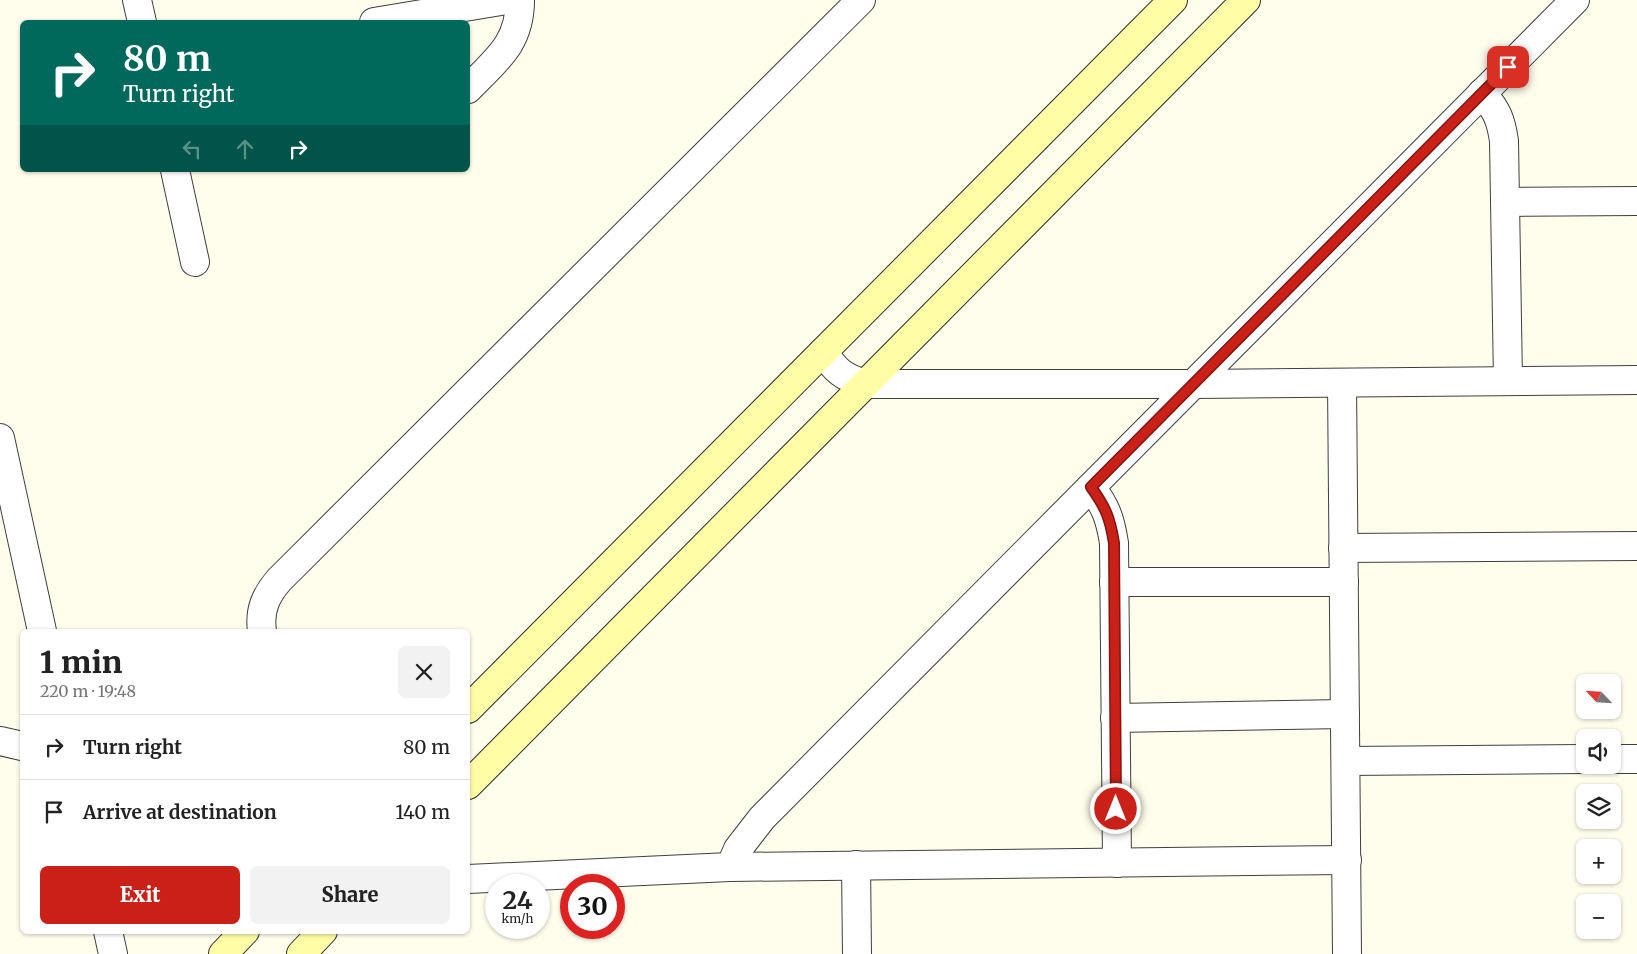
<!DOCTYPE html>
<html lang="en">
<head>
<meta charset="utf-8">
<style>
	body { margin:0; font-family:Merriweather,serif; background:#f2f2f2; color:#222; height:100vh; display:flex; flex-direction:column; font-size:19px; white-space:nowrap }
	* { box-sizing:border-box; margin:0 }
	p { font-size:16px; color:#767676 }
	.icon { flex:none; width:28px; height:28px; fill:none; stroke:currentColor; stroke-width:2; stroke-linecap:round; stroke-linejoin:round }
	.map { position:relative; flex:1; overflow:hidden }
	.sheet { position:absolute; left:20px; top:629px; width:450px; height:305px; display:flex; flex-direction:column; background:#fff; border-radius:8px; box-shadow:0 1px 4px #0004 }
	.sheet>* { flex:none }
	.top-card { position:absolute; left:20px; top:20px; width:450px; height:152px; border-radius:8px; box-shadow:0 1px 4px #0004; background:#00695c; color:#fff; overflow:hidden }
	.needle { width:32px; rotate:295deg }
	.tools { position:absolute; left:1576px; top:674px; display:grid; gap:10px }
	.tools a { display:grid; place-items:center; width:45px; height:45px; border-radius:8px; background:#fff; box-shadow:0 1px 4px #0004; font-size:25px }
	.speed { position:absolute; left:485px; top:874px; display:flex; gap:10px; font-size:25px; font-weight:700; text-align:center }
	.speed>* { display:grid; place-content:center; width:65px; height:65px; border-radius:50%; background:#fff; box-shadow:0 1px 4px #0004; line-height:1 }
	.speed small { font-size:12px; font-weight:400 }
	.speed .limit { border:8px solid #d22; background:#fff; color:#111 }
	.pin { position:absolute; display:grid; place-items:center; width:42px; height:42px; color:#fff; margin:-21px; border-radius:10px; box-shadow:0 2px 8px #0006 }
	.me { position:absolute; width:55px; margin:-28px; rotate:0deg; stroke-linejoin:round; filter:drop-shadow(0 0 4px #0008) }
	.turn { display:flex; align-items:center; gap:18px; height:105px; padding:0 20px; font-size:22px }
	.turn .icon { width:65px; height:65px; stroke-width:2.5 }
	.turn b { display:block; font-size:35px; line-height:42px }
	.lanes { display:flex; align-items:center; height:48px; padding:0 20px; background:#0003; justify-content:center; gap:25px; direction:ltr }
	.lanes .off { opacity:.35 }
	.round { display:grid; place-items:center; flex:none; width:52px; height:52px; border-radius:8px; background:#f2f2f2 }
	.overview { display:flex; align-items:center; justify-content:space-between; height:85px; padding:0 20px }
	h1 { font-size:30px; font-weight:800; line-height:38px }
	.cta { display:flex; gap:10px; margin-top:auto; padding:10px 20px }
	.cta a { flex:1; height:58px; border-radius:8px; background:#c92118; color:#fff; font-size:20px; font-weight:800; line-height:58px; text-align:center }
	.cta a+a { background:#f2f2f2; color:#222 }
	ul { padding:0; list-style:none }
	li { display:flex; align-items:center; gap:15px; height:65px; padding:0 20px; border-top:1px solid #e0e0e0 }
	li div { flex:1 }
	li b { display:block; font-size:19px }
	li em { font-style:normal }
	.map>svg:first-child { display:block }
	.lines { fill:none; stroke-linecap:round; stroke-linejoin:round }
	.street-casing { stroke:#3f3f3f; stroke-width:30 }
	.secondary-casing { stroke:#2e2e2e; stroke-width:30 }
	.street { stroke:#fff; stroke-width:28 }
	.secondary { stroke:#fffea6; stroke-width:28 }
	.route-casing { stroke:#831510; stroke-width:12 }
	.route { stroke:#c92118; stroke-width:9 }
</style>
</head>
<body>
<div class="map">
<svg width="1637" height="954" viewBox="0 0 1637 954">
	<rect width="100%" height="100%" fill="#fffdeb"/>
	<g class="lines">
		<defs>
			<g id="street">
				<path d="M137 0 142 22"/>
				<path d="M374 22 507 0"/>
				<path d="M468 89C496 60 520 44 520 0"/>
				<path d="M1482 93C1497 110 1501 120 1504 141L1508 381"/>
				<path d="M175 170 195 262"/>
				<path d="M1505 202 1637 201"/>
				<path d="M823 352C836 371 843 377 865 384H1194L1637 380"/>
				<path d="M1342 383 1347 954"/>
				<path d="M0 438 42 631"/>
				<path d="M1091 487C1106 507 1110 518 1114 543L1117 863"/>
				<path d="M1343 548 1637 546"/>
				<path d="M1114 582H1344"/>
				<path d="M262 631C259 610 266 595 279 580L861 0"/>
				<path d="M1115 718 1345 714"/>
				<path d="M0 741 22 746"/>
				<path d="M1612 759H1637"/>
				<path d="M1346 761 1585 759"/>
				<path d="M856 865 857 954"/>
				<path d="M730 867 738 849 762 818 1575 0"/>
				<path d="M468 879 730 867 1347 860"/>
				<path d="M108 931 113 954"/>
			</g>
			<g id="secondary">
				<path d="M468 709 1173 0"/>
				<path d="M468 785 1246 0"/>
				<path d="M223 954 245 931"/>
				<path d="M301 954 323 931"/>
			</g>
		</defs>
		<use href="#street" class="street-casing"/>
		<use href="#secondary" class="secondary-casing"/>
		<use href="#street" class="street"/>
		<use href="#secondary" class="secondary"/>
	</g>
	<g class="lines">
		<defs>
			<path id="route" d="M1116 809 1114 543C1110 518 1106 508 1091 487L1508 67"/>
		</defs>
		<use href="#route" class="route-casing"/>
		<use href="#route" class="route"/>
	</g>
</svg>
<div class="tools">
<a><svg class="needle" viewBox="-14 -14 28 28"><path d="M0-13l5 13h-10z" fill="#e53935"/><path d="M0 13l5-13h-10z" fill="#767676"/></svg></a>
<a><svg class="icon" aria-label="sound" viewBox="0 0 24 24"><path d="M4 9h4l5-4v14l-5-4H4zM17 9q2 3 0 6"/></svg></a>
<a><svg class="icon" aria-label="layers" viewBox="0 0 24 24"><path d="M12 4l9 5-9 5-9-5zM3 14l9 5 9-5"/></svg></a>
<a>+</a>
<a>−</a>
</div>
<div class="speed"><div>24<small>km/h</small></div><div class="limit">30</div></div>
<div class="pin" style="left:1508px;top:67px;background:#d93025"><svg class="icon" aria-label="arrive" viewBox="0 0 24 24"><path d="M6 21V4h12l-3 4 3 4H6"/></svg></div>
<svg class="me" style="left:1116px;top:809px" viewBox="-20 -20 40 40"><circle r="17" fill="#c92118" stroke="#fff" stroke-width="3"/><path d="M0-11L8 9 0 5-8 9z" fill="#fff"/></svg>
<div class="top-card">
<div class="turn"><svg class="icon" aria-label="right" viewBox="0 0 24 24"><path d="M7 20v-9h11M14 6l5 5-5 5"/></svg><div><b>80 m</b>Turn right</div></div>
<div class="lanes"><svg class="icon off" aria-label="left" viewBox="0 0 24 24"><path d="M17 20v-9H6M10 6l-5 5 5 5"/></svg><svg class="icon off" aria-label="ahead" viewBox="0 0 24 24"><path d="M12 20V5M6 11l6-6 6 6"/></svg><svg class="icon" aria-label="right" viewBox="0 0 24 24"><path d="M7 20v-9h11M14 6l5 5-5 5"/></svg></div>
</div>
<section class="sheet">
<div class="overview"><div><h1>1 min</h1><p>220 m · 19:48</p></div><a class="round"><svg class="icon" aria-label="close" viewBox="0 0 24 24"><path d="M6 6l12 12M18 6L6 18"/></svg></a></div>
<ul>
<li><svg class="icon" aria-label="right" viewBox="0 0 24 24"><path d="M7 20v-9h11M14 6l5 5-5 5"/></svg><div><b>Turn right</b></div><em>80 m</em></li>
<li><svg class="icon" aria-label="arrive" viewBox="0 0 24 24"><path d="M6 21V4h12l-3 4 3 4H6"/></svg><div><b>Arrive at destination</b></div><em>140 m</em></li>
</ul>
<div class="cta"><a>Exit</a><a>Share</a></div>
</section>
</div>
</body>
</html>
